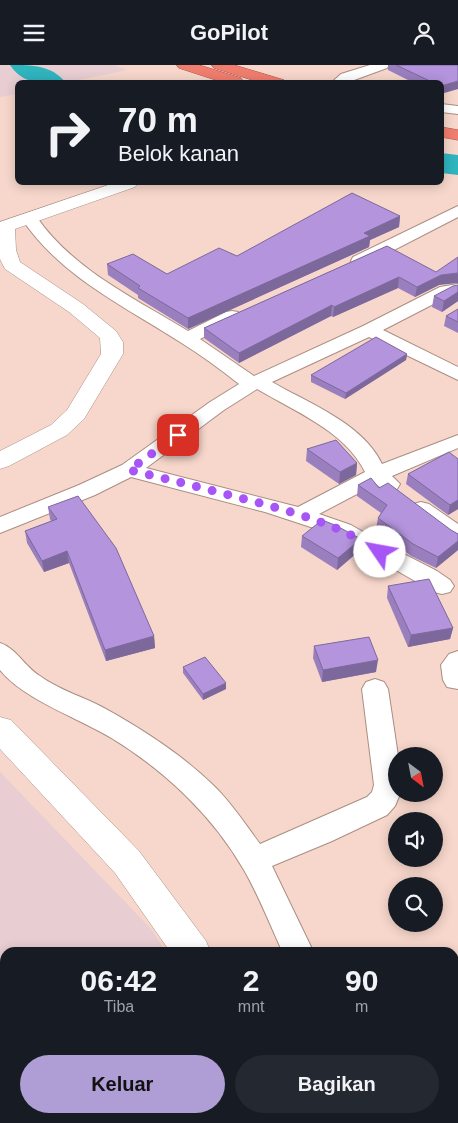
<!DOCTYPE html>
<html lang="id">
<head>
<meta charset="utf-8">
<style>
	body { margin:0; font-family:Helvetica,sans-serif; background:#242831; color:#f1f3f6; height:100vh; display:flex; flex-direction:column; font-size:19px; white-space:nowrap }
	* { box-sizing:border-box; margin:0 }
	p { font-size:16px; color:#9ea1a6 }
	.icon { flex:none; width:28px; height:28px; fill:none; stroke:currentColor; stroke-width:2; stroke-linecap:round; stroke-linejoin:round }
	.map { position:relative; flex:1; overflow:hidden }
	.drawer { position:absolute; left:0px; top:882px; width:459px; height:176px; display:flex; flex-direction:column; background:#171b24; border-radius:15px 15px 0 0; box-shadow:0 2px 12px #0003 }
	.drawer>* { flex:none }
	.banner { position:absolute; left:15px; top:15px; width:429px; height:105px; border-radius:8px; box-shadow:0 2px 12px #0003; background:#171b24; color:#f1f3f6; overflow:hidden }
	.needle { width:32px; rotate:148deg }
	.tools { position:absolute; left:388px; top:682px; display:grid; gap:10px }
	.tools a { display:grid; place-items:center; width:55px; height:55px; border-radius:50%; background:#171b24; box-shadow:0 2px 12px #0003; font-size:25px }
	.pin { position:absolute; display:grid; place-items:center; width:42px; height:42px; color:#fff; margin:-21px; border-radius:10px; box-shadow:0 2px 8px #0006 }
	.me { position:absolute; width:55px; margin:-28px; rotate:303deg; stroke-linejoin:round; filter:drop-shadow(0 0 4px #0008) }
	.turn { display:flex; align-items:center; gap:18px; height:105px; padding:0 20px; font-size:22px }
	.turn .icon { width:65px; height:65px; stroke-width:2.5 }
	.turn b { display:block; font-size:35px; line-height:42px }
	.eta { display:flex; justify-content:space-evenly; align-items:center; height:85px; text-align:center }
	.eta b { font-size:30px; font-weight:700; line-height:35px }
	.cta { display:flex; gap:10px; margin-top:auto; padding:10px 20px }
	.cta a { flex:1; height:58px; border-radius:30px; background:#af9ed5; color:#111; font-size:20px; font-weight:700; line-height:58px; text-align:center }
	.cta a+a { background:#242831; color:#f1f3f6 }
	header { display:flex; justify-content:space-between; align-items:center; height:65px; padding:0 20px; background:#171b24; font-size:22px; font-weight:700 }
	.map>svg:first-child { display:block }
	.industrial { fill:#e8ced2 }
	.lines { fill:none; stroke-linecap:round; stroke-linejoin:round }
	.river { fill:#30b4be; fill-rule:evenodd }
	.street-casing { stroke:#aa8d81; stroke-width:2 }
	.secondary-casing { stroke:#aa8d81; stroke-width:1 }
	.highway-casing { stroke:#a3544a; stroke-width:1 }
	.street { fill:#fff; fill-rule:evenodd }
	.secondary { fill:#fff; fill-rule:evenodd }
	.highway { fill:#f07d6e; fill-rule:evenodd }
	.wall { fill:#9a7fbe }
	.shaded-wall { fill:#7d689b }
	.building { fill:#b394dd; stroke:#7d689b }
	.route { stroke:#a855f7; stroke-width:9; stroke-dasharray:0 16.2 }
</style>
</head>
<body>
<header><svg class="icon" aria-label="menu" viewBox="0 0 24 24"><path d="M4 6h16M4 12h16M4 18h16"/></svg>GoPilot<svg class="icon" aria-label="person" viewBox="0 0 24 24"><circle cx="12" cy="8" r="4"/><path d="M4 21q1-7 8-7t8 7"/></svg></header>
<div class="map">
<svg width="458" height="1058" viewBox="0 0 458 1058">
	<rect width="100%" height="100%" fill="#f7d7cb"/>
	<g class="industrial">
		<path d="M0 0H114L127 5 69 17 18 18 17 29 0 32Z"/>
		<path d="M0 707 152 865 166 887 5 888V1054H252L253 1058H0Z"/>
	</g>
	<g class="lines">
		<g class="river">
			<path d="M10 0C32 0 52 0 66 18 44 18 24 21 10 0Z"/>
			<path d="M441 88 458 90V110L441 108Z"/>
		</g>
		<defs>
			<g id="street">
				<path d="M370 0H389L387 3 346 18H331L341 9Z"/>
				<path d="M441 39 458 41V49L441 47Z"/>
				<path d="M458 141V152L365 200H353L351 196 353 192Z"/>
				<path d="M30 149 36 151C72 204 134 233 188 266L226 247 232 246 238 247 241 251 238 255 200 274 254 311 363 261 440 222 458 219V229L451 230 383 265 458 302V315L369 272 272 317C310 339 362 358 382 399L458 370V383L392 411 400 419 397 424C388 426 383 425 376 419L319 449 351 460 388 481 437 506 450 515 454 521 450 527 442 529 434 527 335 470 265 447 131 412 95 430 0 468V452L79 420 122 400 210 337 239 319C220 304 201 290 180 277 124 241 60 211 22 154L24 151ZM257 324C294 346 345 366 365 407L298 442 146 403 224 345Z"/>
				<path d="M421 437 429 439 458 459V478L450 475 413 449 410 444 413 439Z"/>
				<path d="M0 578C16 583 25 602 40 611 59 625 84 632 104 643 142 664 181 689 213 720 231 737 245 759 260 779L367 732 372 727 374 720 362 624 366 617 375 614 384 617 388 624 398 691 396 729H400L395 741 387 750 332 776 272 801 314 888H283C270 860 259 831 244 805 213 751 165 706 113 674 79 653 24 635 0 605Z"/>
				<path d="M458 586V624L447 622 443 615 441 600 449 589Z"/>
				<path d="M458 954V988L454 989V956Z"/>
				<path d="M366 1054H401L403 1058H367Z"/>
			</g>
			<g id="secondary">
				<path d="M114 118H138L135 122 15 164 16 185 20 197 83 239 116 266 123 277V289L84 354 67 370 9 401 0 404V386L51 360 67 345 101 289 100 273 69 247 5 204 0 194V157Z"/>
				<path d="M0 652 11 655 139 786 206 876 211 888H171L115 808 0 684Z"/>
				<path d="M272 1054H313L314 1058H273Z"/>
			</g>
			<g id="highway">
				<path d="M177 0H199L241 13 243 16 225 18 179 3Z"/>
				<path d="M212 0H234L284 15 286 18H262L214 3Z"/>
				<path d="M441 62 458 65V75L441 72Z"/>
			</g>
		</defs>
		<use href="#street" class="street-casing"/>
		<use href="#secondary" class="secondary-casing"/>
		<use href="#highway" class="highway-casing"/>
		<use href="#street" class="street"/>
		<use href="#secondary" class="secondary"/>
		<use href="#highway" class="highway"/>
	</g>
	<g class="wall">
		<path d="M388 0H458L441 18H414L388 5Z"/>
		<path d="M400 151 399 162 370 175 369 182 188 264 138 233V230L108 210 107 199 167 209 237 191Z"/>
		<path d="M387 181 439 220 415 232 398 223 333 252 331 251 239 298 204 273V263Z"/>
		<path d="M458 220V236L442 247 432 242 434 231Z"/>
		<path d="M458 244V268L444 261 446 251Z"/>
		<path d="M407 289 406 295 345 334 311 317V310Z"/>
		<path d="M307 384 357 398 356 410 339 419 306 396Z"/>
		<path d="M458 394V444L448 450 406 419 408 409Z"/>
		<path d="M358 420 379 423 451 465 458 469V485L436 503 411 491 376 464 378 453 381 448 357 431Z"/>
		<path d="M48 442 154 571 155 583 106 596 69 498 44 507 27 478 25 466 51 456 50 454Z"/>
		<path d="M302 471 359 486 337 505 301 482Z"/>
		<path d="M388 521 453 563 450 574 408 582 387 533Z"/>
		<path d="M314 581 376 607 322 617 313 593Z"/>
		<path d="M183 602 226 618V624L203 635 183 608Z"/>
	</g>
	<g class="shaded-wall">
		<path d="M458 16V24L441 29V21Z"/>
		<path d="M400 151 399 162 370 175 369 182 188 264V253L364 168Z"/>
		<path d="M458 208V218L439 220 415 232 417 222 441 210Z"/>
		<path d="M399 212 398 223 333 252 334 242Z"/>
		<path d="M458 227V236L442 247 444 236Z"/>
		<path d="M332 240 331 251 239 298V288Z"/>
		<path d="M407 289 406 295 345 334 346 328Z"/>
		<path d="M357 398 356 410 339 419 340 407Z"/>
		<path d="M458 435V444L448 450 450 440Z"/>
		<path d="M361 474 359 486 337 505 338 493Z"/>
		<path d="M458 476V485L436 503 438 492Z"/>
		<path d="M67 486 69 498 44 507 42 496Z"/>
		<path d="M453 563 450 574 408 582 411 570Z"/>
		<path d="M154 571 155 583 106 596 105 585Z"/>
		<path d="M378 595 376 607 322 617 323 605Z"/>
		<path d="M226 618V624L203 635V629Z"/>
	</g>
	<g class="building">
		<path d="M396 0H458V16L441 21V18H434Z"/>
		<path d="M352 128 400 151 364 168 370 171 188 253 138 223 140 221 107 199 133 189 167 209 219 183 237 191Z"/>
		<path d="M387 181 436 207 458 192V208L441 210 417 222 399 212 334 242 332 240 239 288 204 263Z"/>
		<path d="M458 220V227L444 236 434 231 453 221Z"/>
		<path d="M458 244V257L446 251Z"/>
		<path d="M376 272 407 289 346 328 311 310Z"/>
		<path d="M336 375 357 398 340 407 307 384Z"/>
		<path d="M449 387 458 394V435L450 440 408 409Z"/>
		<path d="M371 413 379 423 388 418 451 465 458 469V476L438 492 413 479 378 453 387 440 358 420Z"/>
		<path d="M78 431 116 483 154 571 105 585 67 486 42 496 25 466 57 454 48 442Z"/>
		<path d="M322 455 335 460 361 474 338 493 302 471Z"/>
		<path d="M429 514 453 563 411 570 388 521Z"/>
		<path d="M369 572 378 595 323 605 314 581Z"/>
		<path d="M205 592 226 618 203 629 183 602Z"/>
	</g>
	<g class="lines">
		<path class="route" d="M178 370 129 405C172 415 214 426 256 437 299 449 342 461 380 487"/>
	</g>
</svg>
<div class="tools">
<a><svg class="needle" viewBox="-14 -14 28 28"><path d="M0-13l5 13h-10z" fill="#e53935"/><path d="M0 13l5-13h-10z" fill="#9ea1a6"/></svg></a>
<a><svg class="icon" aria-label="sound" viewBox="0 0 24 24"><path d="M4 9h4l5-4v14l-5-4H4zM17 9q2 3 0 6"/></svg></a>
<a><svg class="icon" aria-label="search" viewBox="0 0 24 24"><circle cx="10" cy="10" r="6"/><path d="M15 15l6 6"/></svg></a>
</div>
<div class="pin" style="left:178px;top:370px;background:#d93025"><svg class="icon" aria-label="arrive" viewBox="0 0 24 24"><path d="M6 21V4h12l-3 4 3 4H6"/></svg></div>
<svg class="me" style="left:380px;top:487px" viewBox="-20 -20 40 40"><circle r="19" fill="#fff"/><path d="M0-13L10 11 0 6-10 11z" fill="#a855f7"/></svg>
<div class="banner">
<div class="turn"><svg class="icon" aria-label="right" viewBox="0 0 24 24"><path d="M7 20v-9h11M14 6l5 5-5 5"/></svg><div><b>70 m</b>Belok kanan</div></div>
</div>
<section class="drawer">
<div class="eta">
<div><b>06:42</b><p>Tiba</p></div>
<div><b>2</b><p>mnt</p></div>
<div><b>90</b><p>m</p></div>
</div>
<div class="cta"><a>Keluar</a><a>Bagikan</a></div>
</section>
</div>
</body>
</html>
